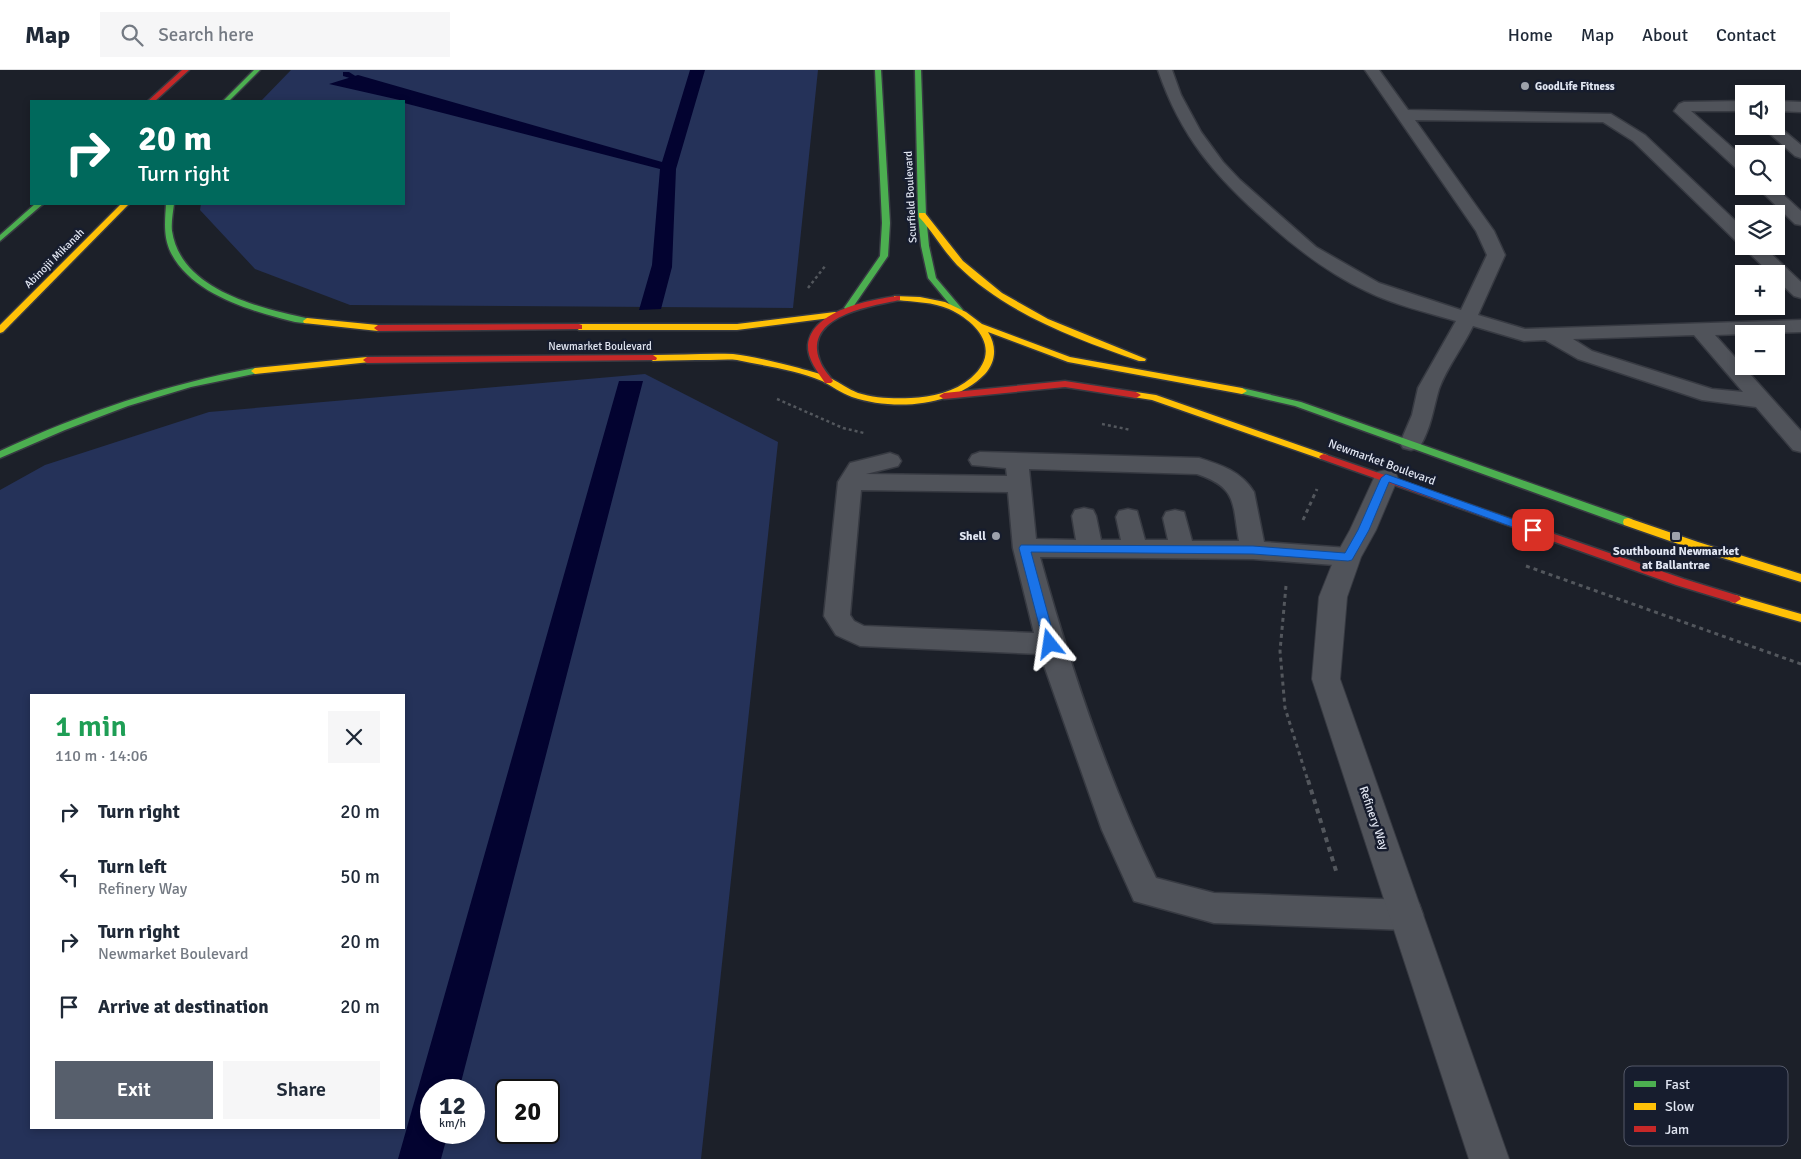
<!DOCTYPE html>
<html lang="en">
<head>
<meta charset="utf-8">
<style>
	body { margin:0; font-family:Signika,sans-serif; background:#f6f6f7; color:#1f2937; height:100vh; display:flex; flex-direction:column; font-size:19px; white-space:nowrap }
	* { box-sizing:border-box; margin:0 }
	p { font-size:16px; color:#747a83 }
	.icon { flex:none; width:28px; height:28px; fill:none; stroke:currentColor; stroke-width:2; stroke-linecap:round; stroke-linejoin:round }
	.map { position:relative; flex:1; overflow:hidden }
	.panel { position:absolute; left:30px; top:624px; width:375px; height:435px; display:flex; flex-direction:column; background:#fff; border-radius:0px; box-shadow:0 2px 8px #0003 }
	.panel>* { flex:none }
	.banner { position:absolute; left:30px; top:30px; width:375px; height:105px; border-radius:0px; box-shadow:0 2px 8px #0003; background:#00695c; color:#fff; overflow:hidden }
	.controls { position:absolute; left:1735px; top:15px; display:grid; gap:10px }
	.controls a { display:grid; place-items:center; width:50px; height:50px; border-radius:0px; background:#fff; box-shadow:0 2px 8px #0003; font-size:25px }
	.speed { position:absolute; left:420px; top:1009px; display:flex; gap:10px; font-size:25px; font-weight:700; text-align:center }
	.speed>* { display:grid; place-content:center; width:65px; height:65px; border-radius:50%; background:#fff; box-shadow:0 2px 8px #0003; line-height:1 }
	.speed small { font-size:12px; font-weight:400 }
	.speed .limit { border:2px solid #111; border-radius:8px; background:#fff; color:#111 }
	.pin { position:absolute; display:grid; place-items:center; width:42px; height:42px; color:#fff; margin:-21px; border-radius:10px; box-shadow:0 2px 8px #0006 }
	.me { position:absolute; width:55px; margin:-28px; rotate:345deg; stroke-linejoin:round; filter:drop-shadow(0 0 4px #0008) }
	.turn { display:flex; align-items:center; gap:18px; height:105px; padding:0 25px; font-size:22px }
	.turn .icon { width:65px; height:65px; stroke-width:2.5 }
	.turn b { display:block; font-size:35px; line-height:42px }
	.round { display:grid; place-items:center; flex:none; width:52px; height:52px; border-radius:0px; background:#f6f6f7 }
	.headline { display:flex; align-items:center; justify-content:space-between; height:85px; padding:0 25px }
	h1 { font-size:30px; font-weight:600; line-height:38px; color:#1e9e55 }
	.button { display:flex; gap:10px; margin-top:auto; padding:10px 25px }
	.button a { flex:1; height:58px; border-radius:0px; background:#575f6c; color:#fff; font-size:20px; font-weight:600; line-height:58px; text-align:center }
	.button a+a { background:#f6f6f7; color:#1f2937 }
	ul { padding:0; list-style:none }
	li { display:flex; align-items:center; gap:15px; height:65px; padding:0 25px }
	li div { flex:1 }
	li b { display:block; font-size:19px }
	li em { font-style:normal }
	header { display:flex; align-items:center; gap:30px; box-sizing:border-box; height:70px; padding:0 25px; background:#fff; border-bottom:1px solid #e0e1e3 }
	header strong { font-size:24px }
	nav { display:flex; gap:28px; margin-inline-start:auto; font-size:18px }
	.search { width:350px; height:45px; background:#f6f6f7; display:flex; align-items:center; gap:12px; box-sizing:border-box; padding:0 18px; border-radius:0px; color:#747a83; font-size:19px }
	.map>svg:first-child { display:block }
	.green { fill:#253259; fill-rule:evenodd }
	.water { fill:#030330 }
	.lines { fill:none; stroke-linecap:round; stroke-linejoin:round }
	.stream { fill:#030330; fill-rule:evenodd }
	.lane-casing { stroke:#373a42; stroke-width:3 }
	.street-casing { stroke:#373a42; stroke-width:2 }
	.fast-casing { stroke:#373a42; stroke-width:3 }
	.slow-casing { stroke:#373a42; stroke-width:3 }
	.jam-casing { stroke:#373a42; stroke-width:3 }
	.path-far2 { stroke:#53575d; stroke-width:2.5; stroke-dasharray:3 3; stroke-linecap:butt }
	.path-far1 { stroke:#53575d; stroke-width:3; stroke-dasharray:4 4; stroke-linecap:butt }
	.path { stroke:#53575d; stroke-width:4; stroke-dasharray:5 5; stroke-linecap:butt }
	.lane { fill:#50535a; fill-rule:evenodd }
	.street { fill:#50535a; fill-rule:evenodd }
	.fast { fill:#4caf50; fill-rule:evenodd }
	.slow { fill:#ffc107; fill-rule:evenodd }
	.jam { fill:#c62828; fill-rule:evenodd }
	.route { fill:#1a73e8; stroke:#114b97 }
	.poi-dot { fill:#9ca1ac; stroke:#171d2e; stroke-width:2 }
	.labels { text-anchor:middle; stroke-width:5; stroke-linejoin:round; paint-order:stroke }
	.far-poi-label { font-size:11px; font-weight:bold; fill:#e1e6f2; stroke:#171d2e; text-anchor:start }
	.far-street-label { font-size:11px; fill:#e1e6f2; stroke:#171d2e }
	.street-label { font-size:12px; fill:#e1e6f2; stroke:#171d2e }
	.poi-label { font-size:12px; font-weight:bold; fill:#e1e6f2; stroke:#171d2e; text-anchor:end }
	.key { fill:#171d2e; stroke:#545969; stroke-width:1 }
	.key-label { font-size:14px; fill:#e1e6f2 }
</style>
</head>
<body>
<header>
<strong>Map</strong>
<div class="search"><svg class="icon" aria-label="search" viewBox="0 0 24 24"><circle cx="10" cy="10" r="6"/><path d="M15 15l6 6"/></svg>Search here</div>
<nav><a>Home</a><a>Map</a><a>About</a><a>Contact</a></nav>
</header>
<div class="map">
<svg width="1801" height="1089" viewBox="0 0 1801 1089">
	<rect width="100%" height="100%" fill="#1c2029"/>
	<g class="green">
		<path d="M291 0H818L793 238 350 235 255 199 200 140 201 134H404V31H261Z"/>
		<path d="M645 304 778 372 701 1089H0V420L45 395 209 342ZM31 625H404V1058H31ZM431 1020H474V1062H431ZM506 1020H549V1062H506Z"/>
	</g>
	<g class="water">
		<path d="M690 0H705L676 99 672 197 661 239 639 240 652 195 660 99 404 33V31L329 14 358 5 662 92Z"/>
		<path d="M619 311H643L459 1020H431V1062L448 1063 441 1089H398Z"/>
	</g>
	<g class="lines">
		<path class="stream" d="M343 2H349L357 7 353 9 343 6Z"/>
		<defs>
			<g id="lane">
				<path d="M1158 0H1172L1181 25 1201 62 1223 92 1240 110 1316 177 1379 213 1461 240 1487 185 1476 161 1365 0H1379L1408 40 1611 44 1645 65 1744 159V174L1738 173 1633 71 1603 52 1415 50 1494 161 1505 185 1478 245 1525 259 1801 250V262L1715 265 1801 361V382L1793 380 1756 337 1702 330 1578 289 1545 270 1524 271 1473 256C1463 277 1447 297 1439 319 1433 339 1431 359 1419 378L1411 380 1403 378 1400 373 1412 345 1418 318 1456 251C1426 242 1394 235 1366 221 1328 203 1297 179 1267 152 1214 105 1181 67 1158 0ZM1694 265 1743 322 1712 319 1592 281 1573 269Z"/>
				<path d="M1744 31V41H1691L1744 88V102L1738 100 1674 41 1679 34 1684 32Z"/>
				<path d="M1776 31 1801 32V42L1776 41Z"/>
				<path d="M1776 54 1801 75V88L1795 86 1761 56H1776Z"/>
				<path d="M1756 116H1774L1801 141V155L1795 154Z"/>
				<path d="M1744 175 1763 176 1801 212V228L1794 226 1776 209V204H1771L1746 180Z"/>
				<path d="M980 382 1199 388C1221 395 1241 401 1254 422L1264 472 1348 478 1357 481 1360 487 1357 493 1348 496 1253 489 1040 487C1070 596 1106 705 1156 808L1214 823 1407 830 1419 834 1423 845 1419 856 1407 860 1214 853 1134 831 1102 760 1040 584 860 576 836 565 824 546 838 412 850 393 890 383 898 386 901 391 898 396 866 404 1007 406 1006 398 972 395 969 390 972 385ZM1029 399 1197 404C1238 418 1232 433 1239 471H1192L1184 442 1175 440 1166 442 1163 448 1168 470H1145L1137 441 1128 439 1119 441 1116 447 1121 470H1101L1096 446 1093 440 1084 438 1075 440 1072 446 1076 470 1036 469ZM861 420 1008 422 1013 478 1034 563 864 556 854 551 850 545Z"/>
			</g>
			<path id="street" d="M1386 400 1395 402 1398 408 1376 460 1361 487 1347 527 1340 609 1509 1089H1469L1312 609 1319 527 1335 487 1350 460 1374 408 1377 402Z"/>
			<g id="fast">
				<path d="M254 0H260L229 31H223Z"/>
				<path d="M875 0H881L890 153 888 186 851 240 848 241 844 238 880 186 882 153Z"/>
				<path d="M915 0H921L926 145 929 176 936 208 963 240 959 243 956 242 928 208 921 176 918 145Z"/>
				<path d="M35 134H43L0 171V165Z"/>
				<path d="M166 134H174C173 142 171 153 172 161 181 221 261 238 310 249V253C300 254 286 250 276 247 239 237 190 220 171 183 163 167 165 151 166 134Z"/>
				<path d="M255 298 258 299V303L191 317 128 336 65 360 0 388V381C82 343 166 314 255 298Z"/>
				<path d="M1242 318 1301 332 1632 449 1633 452 1632 455H1624L1295 336 1239 323 1237 321Z"/>
			</g>
			<g id="slow">
				<path d="M121 134H129L3 262 0 263V255Z"/>
				<path d="M919 143H925L963 191 1002 223 1048 249 1146 289 1145 291H1139C1074 268 1007 244 957 195 943 180 933 162 919 147Z"/>
				<path d="M894 226 920 227 945 232 966 242 982 254 1070 287 1242 318 1247 321 1242 324 1068 292 988 262C997 276 996 292 985 304 953 337 894 341 852 327 841 323 832 316 822 311 796 300 765 296 737 290 728 289 719 290 710 290 691 290 672 290 653 291L649 288 653 285C679 285 706 283 733 284 753 286 779 293 799 298 809 301 823 304 832 309 840 313 848 319 858 323 874 328 894 329 911 328 931 327 955 322 971 308 1002 281 979 253 949 239 933 232 915 232 897 230H894Z"/>
				<path d="M835 242 838 243V247L737 260H579L575 257 579 254H737Z"/>
				<path d="M307 248 378 255 382 258 378 261 304 253 303 251Z"/>
				<path d="M367 287 371 290 370 292 255 304 251 301 255 298Z"/>
				<path d="M1136 322 1156 325 1327 385 1329 387 1327 389H1321L1152 330 1133 327V323Z"/>
				<path d="M1628 448 1698 472 1801 504V512L1690 478 1624 455 1623 452 1624 449Z"/>
				<path d="M1735 525 1801 544V552L1731 532 1729 529Z"/>
			</g>
			<g id="jam">
				<path d="M182 0H189L155 31H148Z"/>
				<path d="M897 226H900V230C871 236 802 246 820 291 822 298 829 305 833 311L831 313H825C818 302 807 289 808 275 812 240 870 230 897 226Z"/>
				<path d="M579 254 582 255V259L378 261 374 258 378 255Z"/>
				<path d="M653 285 657 288 656 290 367 293 363 290 367 287Z"/>
				<path d="M1065 311 1136 322 1141 325 1136 328 1065 317 944 329 939 326 944 323Z"/>
				<path d="M1324 384 1684 509 1739 526 1741 529 1735 533 1676 515 1321 389 1319 387 1321 385Z"/>
			</g>
		</defs>
		<use href="#lane" class="lane-casing"/>
		<use href="#street" class="street-casing"/>
		<use href="#fast" class="fast-casing"/>
		<use href="#slow" class="slow-casing"/>
		<use href="#jam" class="jam-casing"/>
		<g class="path-far2">
			<path d="M808 218 826 195"/>
			<path d="M777 329 843 358 864 363"/>
			<path d="M1102 354 1131 360"/>
		</g>
		<g class="path-far1">
			<path d="M1303 450 1317 419"/>
			<path d="M1526 496 1801 594"/>
			<path d="M1286 516 1280 581 1285 638 1308 711"/>
		</g>
		<path class="path" d="M1308 710 1337 804"/>
		<use href="#lane" class="lane"/>
		<use href="#street" class="street"/>
		<use href="#fast" class="fast"/>
		<use href="#slow" class="slow"/>
		<use href="#jam" class="jam"/>
	</g>
	<path class="route" d="M1386 404 1537 458 1538 460 1537 463H1529L1389 412 1369 460 1352 490 1348 491 1253 484 1031 482 1056 574 1050 579 1044 574 1019 478 1021 475 1253 476 1345 483 1358 460 1381 408Z"/>
	<g class="poi-dot">
		<circle cx="1525" cy="16" r="5"/>
		<circle cx="996" cy="466" r="5"/>
		<rect x="1671" y="461" width="10" height="10" rx="2.5"/>
	</g>
	<g class="labels">
		<g class="far-poi-label">
			<text x="1535" y="20">GoodLife Fitness</text>
		</g>
		<g class="far-street-label">
			<text transform="translate(910 127) rotate(-93)" y="4">Scurfield Boulevard</text>
			<text transform="translate(54 188) rotate(-45)" y="4">Abinojii Mikanah</text>
			<text x="600" y="280">Newmarket Boulevard</text>
		</g>
		<g class="street-label">
			<text transform="translate(1382 392) rotate(20)" y="4">Newmarket Boulevard</text>
			<text transform="translate(1374 748) rotate(71)" y="4">Refinery Way</text>
		</g>
		<g class="poi-label">
			<text x="986" y="470">Shell</text>
			<text x="1676" y="485" text-anchor="middle">Southbound Newmarket<tspan x="1676" dy="14">at Ballantrae</tspan></text>
		</g>
	</g>
	<rect x="1624" y="996" width="164" height="80" rx="8" class="key"/>
	<rect x="1634" y="1011" width="22" height="6" fill="#4caf50"/>
	<rect x="1634" y="1033" width="22" height="7" fill="#ffc107"/>
	<rect x="1634" y="1056" width="22" height="6" fill="#c62828"/>
	<g class="key-label">
		<text x="1665" y="1019">Fast</text>
		<text x="1665" y="1041">Slow</text>
		<text x="1665" y="1064">Jam</text>
	</g>
</svg>
<div class="controls">
<a><svg class="icon" aria-label="sound" viewBox="0 0 24 24"><path d="M4 9h4l5-4v14l-5-4H4zM17 9q2 3 0 6"/></svg></a>
<a><svg class="icon" aria-label="search" viewBox="0 0 24 24"><circle cx="10" cy="10" r="6"/><path d="M15 15l6 6"/></svg></a>
<a><svg class="icon" aria-label="layers" viewBox="0 0 24 24"><path d="M12 4l9 5-9 5-9-5zM3 14l9 5 9-5"/></svg></a>
<a>+</a>
<a>−</a>
</div>
<div class="speed"><div>12<small>km/h</small></div><div class="limit">20</div></div>
<div class="pin" style="left:1533px;top:460px;background:#d93025"><svg class="icon" aria-label="arrive" viewBox="0 0 24 24"><path d="M6 21V4h12l-3 4 3 4H6"/></svg></div>
<svg class="me" style="left:1050px;top:574px" viewBox="-20 -20 40 40"><path d="M0-17L14 15 0 8-14 15z" fill="#1a73e8" stroke="#fff" stroke-width="4"/></svg>
<div class="banner">
<div class="turn"><svg class="icon" aria-label="right" viewBox="0 0 24 24"><path d="M7 20v-9h11M14 6l5 5-5 5"/></svg><div><b>20 m</b>Turn right</div></div>
</div>
<section class="panel">
<div class="headline"><div><h1>1 min</h1><p>110 m · 14:06</p></div><a class="round"><svg class="icon" aria-label="close" viewBox="0 0 24 24"><path d="M6 6l12 12M18 6L6 18"/></svg></a></div>
<ul>
<li><svg class="icon" aria-label="right" viewBox="0 0 24 24"><path d="M7 20v-9h11M14 6l5 5-5 5"/></svg><div><b>Turn right</b></div><em>20 m</em></li>
<li><svg class="icon" aria-label="left" viewBox="0 0 24 24"><path d="M17 20v-9H6M10 6l-5 5 5 5"/></svg><div><b>Turn left</b><p>Refinery Way</p></div><em>50 m</em></li>
<li><svg class="icon" aria-label="right" viewBox="0 0 24 24"><path d="M7 20v-9h11M14 6l5 5-5 5"/></svg><div><b>Turn right</b><p>Newmarket Boulevard</p></div><em>20 m</em></li>
<li><svg class="icon" aria-label="arrive" viewBox="0 0 24 24"><path d="M6 21V4h12l-3 4 3 4H6"/></svg><div><b>Arrive at destination</b></div><em>20 m</em></li>
</ul>
<div class="button"><a>Exit</a><a>Share</a></div>
</section>
</div>
</body>
</html>
